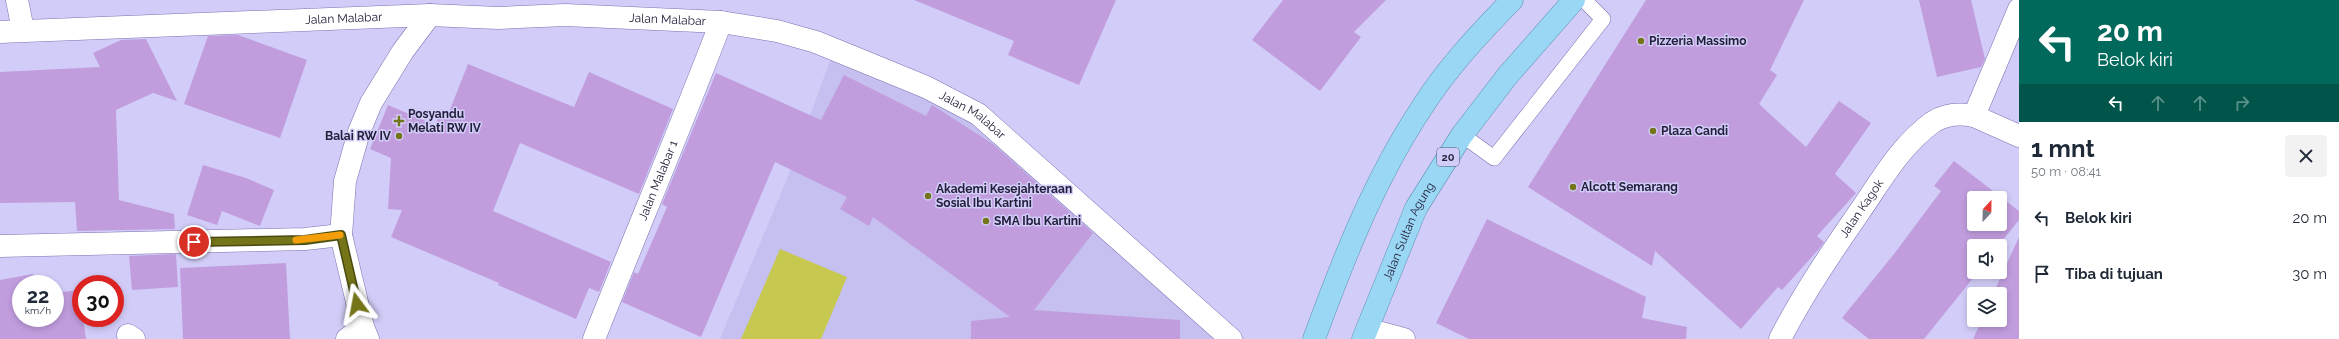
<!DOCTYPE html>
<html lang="id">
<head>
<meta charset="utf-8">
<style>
	body { margin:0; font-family:Raleway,sans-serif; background:#f2f2f3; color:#1f2937; height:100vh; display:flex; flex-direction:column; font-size:15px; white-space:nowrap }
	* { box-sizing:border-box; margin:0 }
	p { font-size:13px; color:#747a83 }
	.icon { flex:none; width:22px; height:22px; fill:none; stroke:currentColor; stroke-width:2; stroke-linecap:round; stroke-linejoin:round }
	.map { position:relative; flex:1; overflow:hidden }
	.panel { display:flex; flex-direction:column; background:#fff; width:320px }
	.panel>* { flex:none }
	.hud { background:#00695c; color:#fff; overflow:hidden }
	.needle { width:26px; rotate:22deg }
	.controls { position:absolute; left:1967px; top:191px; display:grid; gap:8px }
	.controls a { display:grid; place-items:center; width:40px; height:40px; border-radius:4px; background:#fff; box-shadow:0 2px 6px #0003; font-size:20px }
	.speed { position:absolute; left:12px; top:275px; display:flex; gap:8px; font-size:20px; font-weight:700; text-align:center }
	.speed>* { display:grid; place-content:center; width:52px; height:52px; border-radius:50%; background:#fff; box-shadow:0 2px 6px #0003; line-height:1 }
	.speed small { font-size:10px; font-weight:400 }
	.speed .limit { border:6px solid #d22; background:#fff; color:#111 }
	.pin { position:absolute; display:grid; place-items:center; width:34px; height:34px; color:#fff; margin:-17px; border:2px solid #fff; border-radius:50%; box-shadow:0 1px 4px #0007 }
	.me { position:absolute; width:44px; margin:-22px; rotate:347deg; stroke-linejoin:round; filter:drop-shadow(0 0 3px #0008) }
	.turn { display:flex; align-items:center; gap:14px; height:84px; padding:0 12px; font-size:18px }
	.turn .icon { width:52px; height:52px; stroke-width:2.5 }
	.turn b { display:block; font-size:28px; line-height:34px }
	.lanes { display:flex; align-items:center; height:38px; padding:0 12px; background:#0003; justify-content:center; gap:20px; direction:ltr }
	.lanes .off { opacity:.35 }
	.round { display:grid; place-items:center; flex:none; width:42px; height:42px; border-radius:4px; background:#f2f2f3 }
	.head { display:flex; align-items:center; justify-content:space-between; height:68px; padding:0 12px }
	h1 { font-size:24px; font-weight:700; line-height:30px }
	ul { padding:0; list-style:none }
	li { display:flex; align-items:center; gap:12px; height:56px; padding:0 12px }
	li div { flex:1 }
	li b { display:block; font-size:15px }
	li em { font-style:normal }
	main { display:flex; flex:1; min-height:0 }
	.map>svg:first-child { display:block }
	.built { fill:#c5c0ef }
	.green { fill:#c7c84f }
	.building { fill:#c19dde; fill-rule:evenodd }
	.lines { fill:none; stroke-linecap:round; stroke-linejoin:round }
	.service-casing { stroke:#7b71b3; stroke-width:16 }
	.minor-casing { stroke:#7b71b3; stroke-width:23 }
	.tertiary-casing { stroke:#7b71b3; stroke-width:23 }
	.trunk-casing { stroke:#6090b1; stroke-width:23 }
	.service { stroke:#fff; stroke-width:15 }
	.minor { stroke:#fff; stroke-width:22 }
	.tertiary { stroke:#fff; stroke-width:22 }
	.trunk { stroke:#9ad7f4; stroke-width:22 }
	.route-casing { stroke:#4b4b10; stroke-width:10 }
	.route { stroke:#747419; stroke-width:7 }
	.slow { stroke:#f59e0b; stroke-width:7 }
	.poi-dot { fill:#747419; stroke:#d1cdf8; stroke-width:1.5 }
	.labels { text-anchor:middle; stroke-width:3; stroke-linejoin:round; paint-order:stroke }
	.shield { fill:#d1cdf8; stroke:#585474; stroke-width:1 }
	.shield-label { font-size:11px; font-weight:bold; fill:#24203b }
	.street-label { font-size:12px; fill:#24203b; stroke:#d1cdf8 }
	.poi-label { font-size:12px; font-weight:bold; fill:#24203b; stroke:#d1cdf8; text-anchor:start }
</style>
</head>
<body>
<main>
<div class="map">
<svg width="2019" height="339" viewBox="0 0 2019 339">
	<rect width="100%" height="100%" fill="#d1cdf8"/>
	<path class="built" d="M831 58 908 87 982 124 1223 339H720L786 181Z"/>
	<path class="green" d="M780 249 847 277 821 339H741Z"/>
	<g class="building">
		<path d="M914 0H1116L1079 85 1008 55 1014 41Z"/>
		<path d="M1283 0H1386L1354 32 1361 37 1320 91 1252 40Z"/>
		<path d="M1646 0H1804L1770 70 1777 75 1759 104 1806 147 1839 101 1871 123 1835 174 1856 193 1817 236 1824 242 1819 249 1782 290 1778 287 1741 329 1655 251 1652 266 1528 187Z"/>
		<path d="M1919 0H1971L1985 59 1981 67 1937 77Z"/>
		<path d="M238 35 307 60 280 138 184 104 208 36Z"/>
		<path d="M146 39 177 101 153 93 116 110 119 200 174 214 175 229 77 231 75 202 0 203V72L100 67 93 53 121 40Z"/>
		<path d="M468 64 574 107 589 72 673 109 639 194 520 143 493 211 611 262 599 292 589 288 576 319 498 285 499 283 391 237 402 210 388 209 391 158 370 149 388 105 435 125 442 109 449 112Z"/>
		<path d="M716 73 821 120 844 75 926 116 932 105 993 144 1093 233 1034 310 1180 320V339H971V321L1010 317 873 217 869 226 840 209 847 197 775 162 701 337 622 302 634 272 638 274 667 207 662 204Z"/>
		<path d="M1954 161 2019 211V220L1998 246H1974V272H1978L1924 339H1869L1842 318 1894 254 1941 191 1934 186ZM1974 198H2000V224H1974Z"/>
		<path d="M203 165 246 178 274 190 260 226 222 211 217 225 187 215Z"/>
		<path d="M1487 219 1646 297 1642 318 1687 327 1686 339H1469L1436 323Z"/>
		<path d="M2019 237V339H1973L1982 320H2000V294H1993Z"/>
		<path d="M176 254 178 287 132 290 129 256Z"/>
		<path d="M286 263 290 339H183L180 268Z"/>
		<path d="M33 274 35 284H21V318H55V293L79 290 81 318H83L86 339H0V280Z"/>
	</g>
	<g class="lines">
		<defs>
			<path id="service" d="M1462 135 1494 158 1603 19 1584 0"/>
			<g id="minor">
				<path d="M17 0 23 30"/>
				<path id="s1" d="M0 32 430 15 498 18 565 15 721 22 777 31 816 42 926 87 978 114 1231 339"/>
				<path d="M1974 116 2019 136"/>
				<path d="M0 246 305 239 341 235"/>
				<path d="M128 335 134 339"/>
				<path d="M347 339 363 327"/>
				<path d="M368 339 363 327 341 235 345 181 359 132 371 103 403 51 430 15"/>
				<path id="s2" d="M594 339C636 233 680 129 721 22"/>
				<path id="s3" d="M1780 339C1803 294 1831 253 1860 211 1882 179 1901 145 1933 122 1946 114 1959 113 1974 116L2019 9"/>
			</g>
			<path id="tertiary" d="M1367 329 1404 339"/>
			<g id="trunk">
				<path d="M1314 339C1343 260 1374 180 1421 109 1446 69 1479 34 1512 0"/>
				<path id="s4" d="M1363 339 1416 208 1462 135 1508 75 1574 0"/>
			</g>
		</defs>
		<use href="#service" class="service-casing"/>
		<use href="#minor" class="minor-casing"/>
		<use href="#tertiary" class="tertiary-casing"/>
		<use href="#trunk" class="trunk-casing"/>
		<use href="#service" class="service"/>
		<use href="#minor" class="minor"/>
		<use href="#tertiary" class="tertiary"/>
		<use href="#trunk" class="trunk"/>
	</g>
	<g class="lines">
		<defs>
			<path id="route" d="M194 242 305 240 341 235 357 304"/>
		</defs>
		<use href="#route" class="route-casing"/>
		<use href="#route" class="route"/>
		<path class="slow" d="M296 240 340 235"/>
	</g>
	<g class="poi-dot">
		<circle cx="1641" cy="41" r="4"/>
		<path d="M397 115h4v4h4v4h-4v4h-4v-4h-4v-4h4z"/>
		<circle cx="1653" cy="131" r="4"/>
		<circle cx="399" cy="136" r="4"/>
		<circle cx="1573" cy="187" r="4"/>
		<circle cx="928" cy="196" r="4"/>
		<circle cx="986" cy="221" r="4"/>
	</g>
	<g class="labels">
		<rect class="shield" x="1437" y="148" width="22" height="18" rx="3"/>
		<g class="shield-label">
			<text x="1448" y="161">20</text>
		</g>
		<g class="street-label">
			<text dy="4" stroke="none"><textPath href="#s1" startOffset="344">Jalan Malabar</textPath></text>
			<text dy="4" stroke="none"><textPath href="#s1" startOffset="668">Jalan Malabar</textPath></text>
			<text dy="4" stroke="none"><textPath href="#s1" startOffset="992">Jalan Malabar</textPath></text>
			<text dy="4" stroke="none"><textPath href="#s2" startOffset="171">Jalan Malabar 1</textPath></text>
			<text dy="4" stroke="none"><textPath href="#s3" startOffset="154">Jalan Kagok</textPath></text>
			<text dy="4" stroke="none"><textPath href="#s4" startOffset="117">Jalan Sultan Agung</textPath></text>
		</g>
		<g class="poi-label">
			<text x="1649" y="45">Pizzeria Massimo</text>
			<text x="408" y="118">Posyandu<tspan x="408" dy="14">Melati RW IV</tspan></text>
			<text x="1661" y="135">Plaza Candi</text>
			<text x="391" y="140" text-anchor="end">Balai RW IV</text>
			<text x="1581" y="191">Alcott Semarang</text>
			<text x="936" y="193">Akademi Kesejahteraan<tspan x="936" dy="14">Sosial Ibu Kartini</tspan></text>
			<text x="994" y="225">SMA Ibu Kartini</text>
		</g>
	</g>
</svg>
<div class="controls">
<a><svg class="needle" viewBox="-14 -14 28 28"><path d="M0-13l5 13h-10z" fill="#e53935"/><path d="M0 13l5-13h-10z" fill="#747a83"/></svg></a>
<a><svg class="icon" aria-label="sound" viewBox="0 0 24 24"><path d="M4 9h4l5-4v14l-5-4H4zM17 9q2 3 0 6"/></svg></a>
<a><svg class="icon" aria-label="layers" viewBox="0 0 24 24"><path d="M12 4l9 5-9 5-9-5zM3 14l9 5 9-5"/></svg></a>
</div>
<div class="speed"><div>22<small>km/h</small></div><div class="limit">30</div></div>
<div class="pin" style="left:194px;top:242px;background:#d93025"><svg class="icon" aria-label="arrive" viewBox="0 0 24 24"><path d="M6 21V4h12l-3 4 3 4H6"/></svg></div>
<svg class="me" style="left:357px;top:304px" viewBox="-20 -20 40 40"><path d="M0-17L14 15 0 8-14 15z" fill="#747419" stroke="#fff" stroke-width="4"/></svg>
</div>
<section class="panel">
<div class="hud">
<div class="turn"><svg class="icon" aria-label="left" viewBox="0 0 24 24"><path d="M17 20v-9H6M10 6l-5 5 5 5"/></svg><div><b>20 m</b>Belok kiri</div></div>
<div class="lanes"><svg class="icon" aria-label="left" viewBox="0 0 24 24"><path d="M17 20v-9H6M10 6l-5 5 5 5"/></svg><svg class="icon off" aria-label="ahead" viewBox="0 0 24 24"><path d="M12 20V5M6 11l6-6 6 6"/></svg><svg class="icon off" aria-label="ahead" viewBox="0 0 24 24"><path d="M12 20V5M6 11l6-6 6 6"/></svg><svg class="icon off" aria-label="right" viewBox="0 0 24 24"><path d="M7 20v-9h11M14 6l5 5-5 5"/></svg></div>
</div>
<div class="head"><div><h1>1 mnt</h1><p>50 m · 08:41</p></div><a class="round"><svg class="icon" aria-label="close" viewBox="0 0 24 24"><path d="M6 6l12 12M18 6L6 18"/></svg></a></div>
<ul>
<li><svg class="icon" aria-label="left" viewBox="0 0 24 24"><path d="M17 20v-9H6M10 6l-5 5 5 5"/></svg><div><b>Belok kiri</b></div><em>20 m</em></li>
<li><svg class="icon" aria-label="arrive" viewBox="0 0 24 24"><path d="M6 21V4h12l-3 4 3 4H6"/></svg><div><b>Tiba di tujuan</b></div><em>30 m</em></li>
</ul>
</section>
</main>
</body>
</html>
